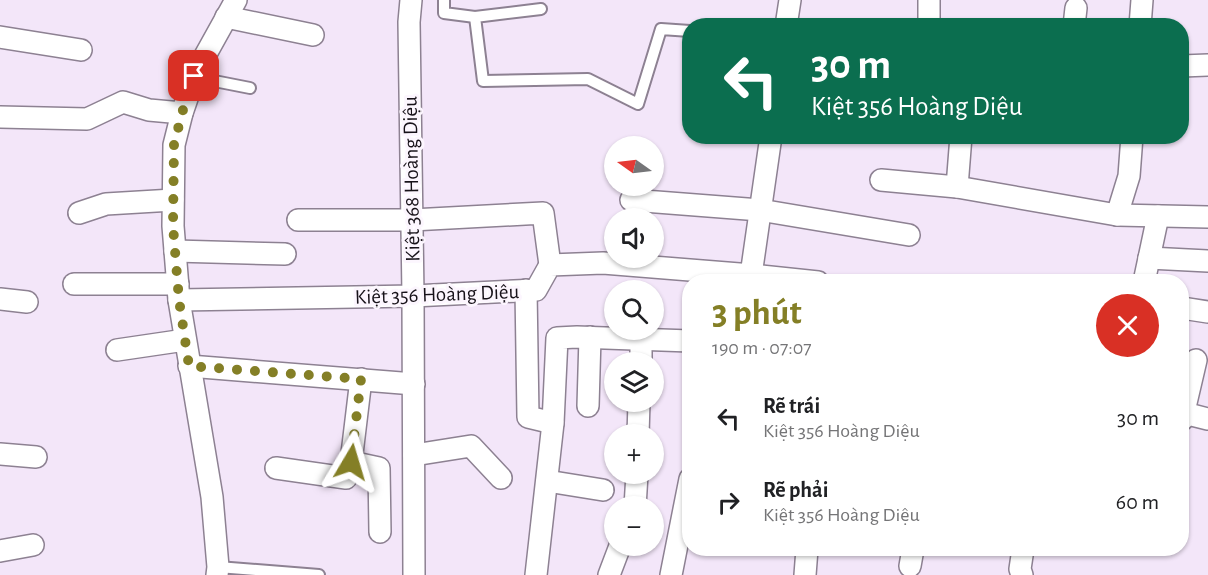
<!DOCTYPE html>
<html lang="vi">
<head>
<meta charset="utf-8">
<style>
	body { margin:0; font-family:"Alegreya Sans",sans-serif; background:#f6f6f6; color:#202124; height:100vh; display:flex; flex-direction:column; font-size:22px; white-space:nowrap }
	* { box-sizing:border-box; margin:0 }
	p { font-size:20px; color:#757577 }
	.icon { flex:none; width:33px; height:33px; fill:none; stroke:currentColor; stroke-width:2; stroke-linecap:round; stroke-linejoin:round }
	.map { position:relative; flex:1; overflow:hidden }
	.sheet { position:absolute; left:682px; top:274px; width:507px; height:282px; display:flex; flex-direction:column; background:#fff; border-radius:24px; box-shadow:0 2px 4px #0004 }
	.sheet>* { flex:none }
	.guide { position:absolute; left:682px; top:18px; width:507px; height:126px; border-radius:24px; box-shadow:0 2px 4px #0004; background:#0b6e4f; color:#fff; overflow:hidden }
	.needle { width:39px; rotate:284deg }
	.tools { position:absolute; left:604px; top:136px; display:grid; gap:12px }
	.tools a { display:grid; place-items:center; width:60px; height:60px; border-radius:50%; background:#fff; box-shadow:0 2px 4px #0004; font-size:30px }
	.pin { position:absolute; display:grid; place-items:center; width:51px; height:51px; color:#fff; margin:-26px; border-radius:12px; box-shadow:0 3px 9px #0006 }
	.me { position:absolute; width:66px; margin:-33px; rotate:7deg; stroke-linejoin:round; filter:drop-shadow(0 0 4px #0008) }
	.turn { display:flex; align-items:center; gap:21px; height:126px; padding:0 30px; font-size:27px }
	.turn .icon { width:78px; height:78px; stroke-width:2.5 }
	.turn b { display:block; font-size:42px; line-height:51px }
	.round { display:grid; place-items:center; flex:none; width:63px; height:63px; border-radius:32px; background:#f6f6f6 }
	.headline { display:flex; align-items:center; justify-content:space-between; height:102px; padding:0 30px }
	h1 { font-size:36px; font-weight:700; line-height:45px; color:#847f26 }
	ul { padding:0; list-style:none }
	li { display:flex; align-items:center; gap:18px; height:84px; padding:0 30px }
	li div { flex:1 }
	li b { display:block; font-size:22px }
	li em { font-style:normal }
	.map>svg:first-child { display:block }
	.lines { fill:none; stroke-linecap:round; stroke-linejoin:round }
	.lane-casing { stroke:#8d8192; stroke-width:14 }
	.street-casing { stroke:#8d8192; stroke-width:24 }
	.lane { stroke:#fff; stroke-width:10 }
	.street { stroke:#fff; stroke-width:21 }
	.route { stroke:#847f26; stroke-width:10; stroke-dasharray:0 18 }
	.labels { text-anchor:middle; stroke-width:6; stroke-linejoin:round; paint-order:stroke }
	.street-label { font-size:21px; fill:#171219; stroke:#fcf6fe }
</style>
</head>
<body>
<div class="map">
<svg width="1208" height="575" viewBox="0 0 1208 575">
	<rect width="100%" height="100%" fill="#f3e6f9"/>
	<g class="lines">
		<defs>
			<g id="lane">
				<path d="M444 0V13L475 17"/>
				<path d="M541 9 475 17 483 81 588 79 638 104 661 29 690 31"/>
				<path d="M194 77 250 88"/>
				<path d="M218 567 319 575"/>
			</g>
			<g id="street">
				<path d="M411 0 409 22 413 296 414 575"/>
				<path d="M226 17 313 35"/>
				<path d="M786 26 790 0"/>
				<path d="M929 26V0"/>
				<path d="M1074 26 1076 8"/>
				<path d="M1140 26 1142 0"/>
				<path d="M0 37 81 50"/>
				<path d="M1182 66 1208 65"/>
				<path d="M0 117 87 119 123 102 149 110 182 113"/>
				<path d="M881 180 957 187 1117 215 1208 217"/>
				<path d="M957 187 961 136"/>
				<path d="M631 200 760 210 909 235"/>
				<path d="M79 213 106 204 173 200"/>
				<path d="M1117 215 1129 176 1132 136"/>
				<path d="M298 220H412L543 213 550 265"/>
				<path d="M175 251 285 254"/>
				<path d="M1149 258 1208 261"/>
				<path d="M750 282 771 136"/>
				<path d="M1144 282 1158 216"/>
				<path d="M74 284H178"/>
				<path d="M526 290 528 417 553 423"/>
				<path d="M0 299 27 302"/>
				<path d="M179 300 413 296 536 290 550 265 603 263 752 275 818 282"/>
				<path d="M1182 308 1208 312"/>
				<path d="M117 350 185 340"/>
				<path d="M641 363V339"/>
				<path d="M189 366 414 384"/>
				<path d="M588 406 590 337"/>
				<path d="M1184 413 1208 419"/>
				<path d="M1182 420 1196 360"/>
				<path d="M638 435 639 402"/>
				<path d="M0 454 36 457"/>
				<path d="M414 455 471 446 501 478"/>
				<path d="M351 462 379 468 380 532"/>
				<path d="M276 468 346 478 351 462 361 379"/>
				<path d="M547 481 603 490"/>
				<path d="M635 507 637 474"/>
				<path d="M0 551 33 545"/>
				<path d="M910 566 913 549"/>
				<path d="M217 575 218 567 212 497 179 300 173 226 174 145 182 113 196 72 236 0"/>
				<path d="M536 575 553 423 557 338 577 337 690 341"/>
				<path d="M609 575 620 546"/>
				<path d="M671 575 690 479"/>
				<path d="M805 575 807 549"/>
				<path d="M1022 575 1020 569 1023 549"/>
			</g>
		</defs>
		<use href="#lane" class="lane-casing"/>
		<use href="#street" class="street-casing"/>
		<use href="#lane" class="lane"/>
		<use href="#street" class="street"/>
	</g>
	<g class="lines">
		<path class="route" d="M194 76 182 113 174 145 173 226 179 300 189 366 361 379 351 462"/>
	</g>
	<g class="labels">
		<g class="street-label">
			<text transform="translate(411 179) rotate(-91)" y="7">Kiệt 368 Hoàng Diệu</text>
			<text transform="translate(437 294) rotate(-2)" y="7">Kiệt 356 Hoàng Diệu</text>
		</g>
	</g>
</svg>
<div class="tools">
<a><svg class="needle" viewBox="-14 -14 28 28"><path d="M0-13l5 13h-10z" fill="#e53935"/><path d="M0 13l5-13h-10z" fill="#757577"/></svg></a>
<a><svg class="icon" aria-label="sound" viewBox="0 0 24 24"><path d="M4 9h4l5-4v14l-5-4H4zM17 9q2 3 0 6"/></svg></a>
<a><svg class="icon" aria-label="search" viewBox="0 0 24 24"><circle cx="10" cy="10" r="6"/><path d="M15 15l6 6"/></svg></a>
<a><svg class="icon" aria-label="layers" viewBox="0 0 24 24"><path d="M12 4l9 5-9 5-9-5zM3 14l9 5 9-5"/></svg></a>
<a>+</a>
<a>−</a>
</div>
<div class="pin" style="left:194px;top:76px;background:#d93025"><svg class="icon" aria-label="arrive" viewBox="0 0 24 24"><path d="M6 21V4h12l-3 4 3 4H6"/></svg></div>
<svg class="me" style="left:351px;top:462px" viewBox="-20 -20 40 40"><path d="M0-17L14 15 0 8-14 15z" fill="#847f26" stroke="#fff" stroke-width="4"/></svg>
<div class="guide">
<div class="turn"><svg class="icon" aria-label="left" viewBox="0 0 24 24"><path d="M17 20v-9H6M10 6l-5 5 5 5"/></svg><div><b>30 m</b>Kiệt 356 Hoàng Diệu</div></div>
</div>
<section class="sheet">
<div class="headline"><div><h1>3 phút</h1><p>190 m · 07:07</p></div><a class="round" style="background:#d93025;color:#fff"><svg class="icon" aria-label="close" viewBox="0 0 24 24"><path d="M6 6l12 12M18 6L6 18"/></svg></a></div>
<ul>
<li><svg class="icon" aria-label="left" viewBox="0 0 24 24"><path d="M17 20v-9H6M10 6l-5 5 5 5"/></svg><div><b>Rẽ trái</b><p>Kiệt 356 Hoàng Diệu</p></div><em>30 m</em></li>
<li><svg class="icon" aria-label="right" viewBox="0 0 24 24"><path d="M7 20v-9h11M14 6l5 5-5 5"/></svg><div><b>Rẽ phải</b><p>Kiệt 356 Hoàng Diệu</p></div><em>60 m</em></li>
</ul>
</section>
</div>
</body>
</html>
